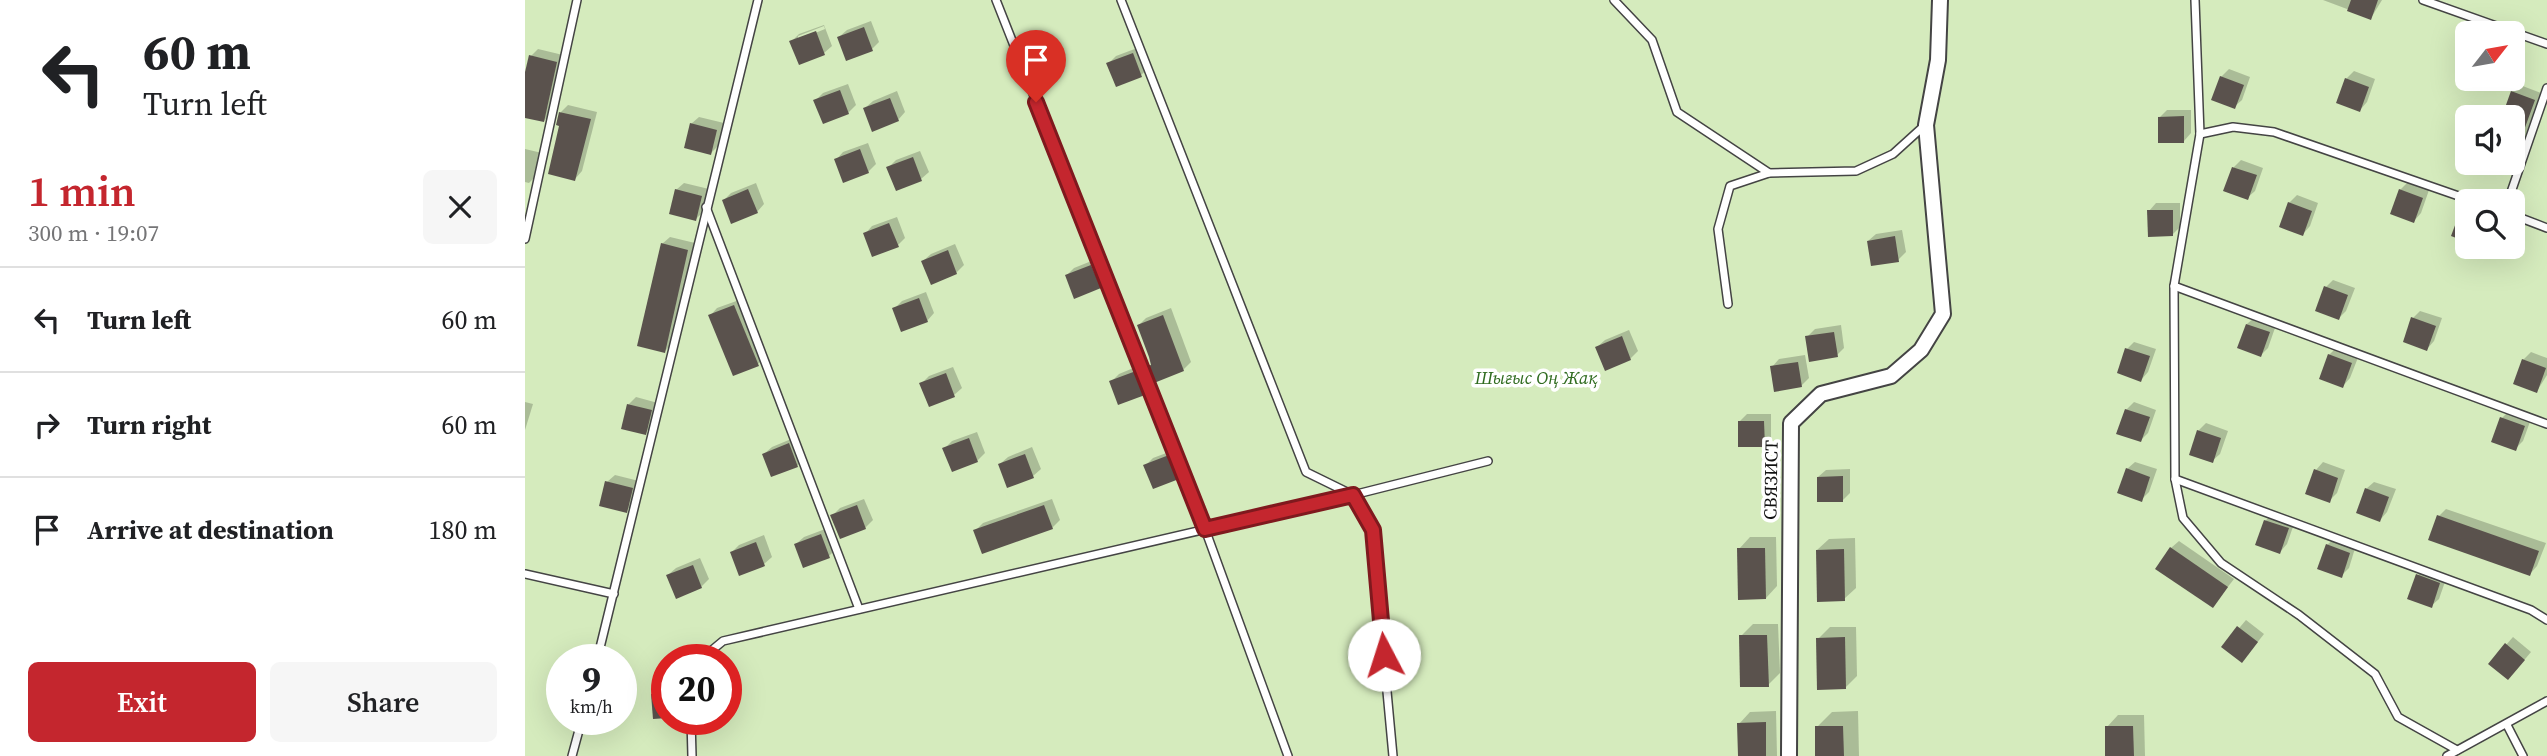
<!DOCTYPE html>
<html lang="en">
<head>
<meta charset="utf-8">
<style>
	body { margin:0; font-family:"Source Serif 4",serif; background:#f6f6f6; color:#202124; height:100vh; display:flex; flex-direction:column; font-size:26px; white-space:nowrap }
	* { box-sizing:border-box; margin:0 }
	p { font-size:23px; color:#757577 }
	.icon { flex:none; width:38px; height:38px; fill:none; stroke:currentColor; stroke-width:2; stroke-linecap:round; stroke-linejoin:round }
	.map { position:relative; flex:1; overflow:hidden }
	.details { display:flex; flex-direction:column; background:#fff; width:525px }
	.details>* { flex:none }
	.guide { background:#fff; color:#202124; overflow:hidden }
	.needle { width:46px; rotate:59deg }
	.controls { position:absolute; left:1930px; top:21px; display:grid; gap:14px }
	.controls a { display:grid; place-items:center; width:70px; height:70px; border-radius:10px; background:#fff; box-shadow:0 7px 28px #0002; font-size:35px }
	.speed { position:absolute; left:21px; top:644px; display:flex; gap:14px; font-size:35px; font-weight:700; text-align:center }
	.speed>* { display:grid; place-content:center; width:91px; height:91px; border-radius:50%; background:#fff; box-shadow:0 7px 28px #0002; line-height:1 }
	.speed small { font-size:18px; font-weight:400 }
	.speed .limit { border:10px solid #d22; background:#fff; color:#111 }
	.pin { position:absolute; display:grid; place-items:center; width:60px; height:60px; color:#fff; margin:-72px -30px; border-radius:50% 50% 50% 0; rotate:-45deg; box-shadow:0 0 7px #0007 }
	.pin .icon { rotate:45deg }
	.me { position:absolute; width:77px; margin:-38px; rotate:355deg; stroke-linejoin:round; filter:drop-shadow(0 0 5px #0008) }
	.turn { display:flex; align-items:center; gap:24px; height:147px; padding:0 28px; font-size:32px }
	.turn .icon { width:91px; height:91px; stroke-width:2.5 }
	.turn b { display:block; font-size:49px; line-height:60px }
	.round { display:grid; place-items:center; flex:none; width:74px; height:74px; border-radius:10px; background:#f6f6f6 }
	.head { display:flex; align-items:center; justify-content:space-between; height:119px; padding:0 28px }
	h1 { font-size:42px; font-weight:600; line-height:52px; color:#c4262e }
	.action { display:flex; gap:14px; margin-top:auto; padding:14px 28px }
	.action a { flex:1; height:80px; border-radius:10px; background:#c4262e; color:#fff; font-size:28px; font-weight:600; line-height:80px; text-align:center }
	.action a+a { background:#f6f6f6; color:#202124 }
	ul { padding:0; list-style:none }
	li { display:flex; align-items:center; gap:21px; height:105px; padding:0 28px; border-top:2px solid #e0e0e0 }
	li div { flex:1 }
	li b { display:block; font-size:26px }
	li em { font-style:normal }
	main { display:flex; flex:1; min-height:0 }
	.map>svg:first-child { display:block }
	.green { fill:#d5ebbd; fill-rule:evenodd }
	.shadow { fill:#0003; fill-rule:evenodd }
	.building { fill:#5a524d }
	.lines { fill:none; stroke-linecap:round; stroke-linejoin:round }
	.service-casing { stroke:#444; stroke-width:10 }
	.minor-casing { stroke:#444; stroke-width:18 }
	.service { stroke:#fff; stroke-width:7 }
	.minor { stroke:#fff; stroke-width:14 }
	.route-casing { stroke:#7f191e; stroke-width:18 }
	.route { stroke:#c4262e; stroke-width:12 }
	.labels { text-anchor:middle; stroke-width:7; stroke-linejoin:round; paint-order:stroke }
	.park-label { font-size:18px; font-style:italic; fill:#2f6b1f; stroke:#fff }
	.street-label { font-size:18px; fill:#111; stroke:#fff }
</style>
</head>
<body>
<main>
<section class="details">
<div class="guide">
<div class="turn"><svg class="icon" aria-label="left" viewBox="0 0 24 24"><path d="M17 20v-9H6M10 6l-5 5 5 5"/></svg><div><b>60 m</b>Turn left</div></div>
</div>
<div class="head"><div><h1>1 min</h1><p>300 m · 19:07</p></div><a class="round"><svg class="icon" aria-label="close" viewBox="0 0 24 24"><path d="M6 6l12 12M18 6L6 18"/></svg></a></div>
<ul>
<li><svg class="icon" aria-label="left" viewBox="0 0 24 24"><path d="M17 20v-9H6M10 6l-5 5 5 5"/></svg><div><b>Turn left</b></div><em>60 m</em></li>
<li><svg class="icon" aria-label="right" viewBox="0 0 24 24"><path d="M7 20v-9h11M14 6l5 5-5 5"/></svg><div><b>Turn right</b></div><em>60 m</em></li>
<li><svg class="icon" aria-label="arrive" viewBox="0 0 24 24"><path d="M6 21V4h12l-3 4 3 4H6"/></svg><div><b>Arrive at destination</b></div><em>180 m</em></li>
</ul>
<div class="action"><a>Exit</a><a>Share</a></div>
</section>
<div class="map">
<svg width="2022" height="756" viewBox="0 0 2022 756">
	<rect width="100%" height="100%" fill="#fffdf5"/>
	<path class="green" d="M0 0H2022V756H0ZM1942 33H1988V79H1942ZM1942 117H1988V163H1942ZM1942 201H1988V247H1942ZM37 660H96V719H37ZM142 660H201V719H142Z"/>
	<g class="shadow">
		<path d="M1798 0H1857L1846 18Z"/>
		<path d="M346 21 354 42 347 49 314 37 322 30Z"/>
		<path d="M299 25 307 46 299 53 267 41 274 34ZM299 26 300 29 273 40V36Z"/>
		<path d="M615 47 624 68 616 75 583 64 591 56Z"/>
		<path d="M13 49 38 55 26 113 19 121 0 116V80L6 56Z"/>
		<path d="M1704 69 1725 77 1717 100 1709 107 1696 77Z"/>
		<path d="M1829 71 1850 79 1842 102 1835 110 1821 79Z"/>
		<path d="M323 84 331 105 323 113 290 101 298 93Z"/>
		<path d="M1995 85 2016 93 1993 156 1988 161V117H1978L1987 92Z"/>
		<path d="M372 91 380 112 373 120 340 108 348 101Z"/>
		<path d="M43 105 72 112 57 171 50 179 36 125V112Z"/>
		<path d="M1642 110H1666V133L1659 141 1635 117Z"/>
		<path d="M174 117 199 123 193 146 186 153 166 124Z"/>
		<path d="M343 143 351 164 343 172 319 181 311 160 318 152Z"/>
		<path d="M0 149 17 153 11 176 4 183 0 182Z"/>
		<path d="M395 151 404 172 396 179 363 168 371 160Z"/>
		<path d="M1716 160 1738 168 1730 191 1722 198 1701 190 1709 167Z"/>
		<path d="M1883 182 1904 190 1896 213 1889 221 1875 190Z"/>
		<path d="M159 183 184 189 178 212 171 219 151 190Z"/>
		<path d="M231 183 239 204 232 212 199 200 206 193Z"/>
		<path d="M1772 195 1793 203 1785 226 1778 234 1764 203Z"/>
		<path d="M1631 203H1655V227L1648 234 1624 211Z"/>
		<path d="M372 217 380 238 373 245 340 234 347 226Z"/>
		<path d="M1377 230 1381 252 1373 260 1343 241 1351 234Z"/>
		<path d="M145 237 170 243 147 344 140 351 137 244Z"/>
		<path d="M430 244 439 265 431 273 398 261 406 254Z"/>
		<path d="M574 258 582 279 575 287 542 275 549 268Z"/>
		<path d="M1808 280 1830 288 1821 311 1814 318 1801 287Z"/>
		<path d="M401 292 409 313 402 321 369 309 377 301Z"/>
		<path d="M217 299 241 357 233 364 185 316 192 308Z"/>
		<path d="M646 308 666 362 658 370 628 364 614 325 621 318Z"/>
		<path d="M1895 311 1917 318 1909 341 1902 349 1888 318Z"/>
		<path d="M1730 317 1751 325 1743 348 1736 355 1722 324Z"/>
		<path d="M1316 325 1319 348 1312 355 1282 337 1290 329Z"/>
		<path d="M1104 330 1113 351 1105 359 1072 347 1080 340Z"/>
		<path d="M1609 342 1631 349 1623 372 1616 380 1602 349Z"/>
		<path d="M1812 347 1834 355 1825 378 1818 386 1804 355Z"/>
		<path d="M2006 352 2022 358V375L2012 391 1998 360Z"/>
		<path d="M1280 355 1284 378 1276 386 1247 367 1254 359Z"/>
		<path d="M618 364 626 386 619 393 586 382 594 374Z"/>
		<path d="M428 367 437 388 429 395 397 383 404 376Z"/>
		<path d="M111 397 133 403 128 425 120 433 103 405Z"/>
		<path d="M0 402 8 404 0 430Z"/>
		<path d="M1609 402 1631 410 1623 433 1616 440 1601 410Z"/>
		<path d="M1984 411 2006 419 1998 441 1990 449 1977 418Z"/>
		<path d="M1222 414H1246V437L1239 445 1214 422Z"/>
		<path d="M1681 423 1703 431 1695 454 1687 461 1673 431Z"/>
		<path d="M452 432 460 453 452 461 419 449 427 441Z"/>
		<path d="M271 437 280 458 272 466 239 454 247 447Z"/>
		<path d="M507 447 516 469 508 476 475 464 483 457Z"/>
		<path d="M652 449 660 470 653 478 620 466 628 458Z"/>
		<path d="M1610 462 1632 469 1624 492 1616 500 1602 469Z"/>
		<path d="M1798 462 1820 470 1812 493 1804 501 1791 470Z"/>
		<path d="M1325 469V493L1318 500 1293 477 1301 470Z"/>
		<path d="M90 475 114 481 109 503 101 511 82 482Z"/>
		<path d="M1849 482 1871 489 1862 512 1855 520 1841 489Z"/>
		<path d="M339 499 348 520 340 528 307 516 315 508Z"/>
		<path d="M527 499 535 520 527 528 450 531 458 523Z"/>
		<path d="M1921 509 2021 543 2012 566 2005 574 1914 516Z"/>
		<path d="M1748 514 1770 521 1762 544 1755 552 1740 521Z"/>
		<path d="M303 528 311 549 304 556 271 544 279 537Z"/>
		<path d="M239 535 247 557 239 564 215 574 207 552 214 545Z"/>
		<path d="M1225 537H1251L1252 586 1241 598 1214 549Z"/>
		<path d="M1330 538 1331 588 1319 599 1292 550 1304 539Z"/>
		<path d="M1810 538 1831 545 1824 568 1816 576 1802 545Z"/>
		<path d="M1654 541 1709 579 1688 606 1646 548Z"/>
		<path d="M175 558 184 579 176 587 143 575 151 568Z"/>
		<path d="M1900 568 1922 576 1914 599 1906 606 1893 575Z"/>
		<path d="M1721 620 1739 634 1724 653 1699 646Z"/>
		<path d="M1228 624H1253L1255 673 1243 685 1216 636Z"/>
		<path d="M1305 627H1331L1332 676 1320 688 1293 639Z"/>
		<path d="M1988 637 2006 652 1990 671 1981 645Z"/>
		<path d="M142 686V717L128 694 136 687Z"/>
		<path d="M1251 711 1252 756H1214V724L1225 712Z"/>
		<path d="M1333 711 1334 756H1292V727L1307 712Z"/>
		<path d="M1593 715H1619L1620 756H1582V727Z"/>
	</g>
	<g class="building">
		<path d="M1826 0H1853L1846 20 1822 11Z"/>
		<path d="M339 27 348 51 321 61 312 37Z"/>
		<path d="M291 31 300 55 274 65 264 41Z"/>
		<path d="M608 53 617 77 591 87 581 63Z"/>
		<path d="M4 55 32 62 19 122 0 118V72Z"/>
		<path d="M1695 76 1719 85 1710 109 1686 100Z"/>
		<path d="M1820 78 1844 87 1835 112 1811 103Z"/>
		<path d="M315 90 324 114 298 124 288 100Z"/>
		<path d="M1986 91 2010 100 1990 155 1988 117 1977 116Z"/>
		<path d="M365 98 374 121 347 132 338 108Z"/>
		<path d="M34 112 66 119 50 181 23 174 34 126 31 125Z"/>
		<path d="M1659 116V143H1633V117Z"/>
		<path d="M165 123 192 130 186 155 159 148Z"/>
		<path d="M335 149 344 173 318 183 309 159Z"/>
		<path d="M388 157 397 181 371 191 361 167Z"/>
		<path d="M1707 167 1732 175 1723 200 1698 191Z"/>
		<path d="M150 189 177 196 171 221 144 214Z"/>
		<path d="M223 189 233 213 206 224 197 200Z"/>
		<path d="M1874 189 1898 198 1889 223 1865 214Z"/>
		<path d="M1763 202 1787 211 1778 236 1754 227Z"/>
		<path d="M1938 204 1942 206V242L1926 236Z"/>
		<path d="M1622 210H1648V236L1623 237Z"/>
		<path d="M364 223 374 247 347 257 338 233Z"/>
		<path d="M1370 236 1374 262 1346 266 1342 241Z"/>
		<path d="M136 243 163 250 140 353 112 346Z"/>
		<path d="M423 250 432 274 406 285 396 261Z"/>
		<path d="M566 265 576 288 549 299 540 275Z"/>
		<path d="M1799 286 1823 295 1814 320 1790 311Z"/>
		<path d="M394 298 403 322 376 332 367 308Z"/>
		<path d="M209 305 234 366 208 376 183 315Z"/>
		<path d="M638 315 659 371 629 383 622 366 626 365 624 357 612 325Z"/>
		<path d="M1886 317 1911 326 1902 351 1878 342Z"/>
		<path d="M1721 324 1745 332 1736 357 1712 348Z"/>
		<path d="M1309 332 1313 357 1284 362 1280 336Z"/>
		<path d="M1097 336 1106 360 1080 371 1070 347Z"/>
		<path d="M1600 348 1625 356 1616 382 1592 373Z"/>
		<path d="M1803 354 1827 363 1818 388 1794 379Z"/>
		<path d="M1997 359 2021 368 2012 393 1988 384Z"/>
		<path d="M1273 362 1277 387 1249 392 1245 366Z"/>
		<path d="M611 371 620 395 593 405 584 381Z"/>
		<path d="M421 373 430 397 404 407 394 383Z"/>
		<path d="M102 404 127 410 121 435 96 429Z"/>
		<path d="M1600 409 1625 417 1616 442 1591 434Z"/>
		<path d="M1975 417 2000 426 1991 451 1966 442Z"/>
		<path d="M1213 421H1239L1240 447H1213Z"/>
		<path d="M1672 430 1696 438 1688 463 1664 455Z"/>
		<path d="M444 438 453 462 427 472 417 448Z"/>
		<path d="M264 443 273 467 246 477 237 454Z"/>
		<path d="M500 454 509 478 482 488 473 464Z"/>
		<path d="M644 455 654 479 628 489 618 465Z"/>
		<path d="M1601 468 1625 477 1617 502 1592 493Z"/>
		<path d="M1789 469 1813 478 1805 503 1780 494Z"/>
		<path d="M1318 476V502H1292V477Z"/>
		<path d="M80 481 108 488 102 513 74 506Z"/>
		<path d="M1840 488 1864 497 1855 522 1831 513Z"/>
		<path d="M332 505 341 529 315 539 305 515Z"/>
		<path d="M519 505 528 529 457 554 448 530Z"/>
		<path d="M1912 515 2014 551 2005 576 1903 540Z"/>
		<path d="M1739 520 1764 528 1755 554 1730 545Z"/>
		<path d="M296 534 305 558 278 568 269 544Z"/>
		<path d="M231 542 240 566 214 576 205 552Z"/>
		<path d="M1801 544 1825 553 1817 578 1792 569Z"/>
		<path d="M1645 547 1703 587 1688 608 1630 569Z"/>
		<path d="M1212 548H1240L1241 599 1213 600Z"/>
		<path d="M1319 549 1320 601 1292 602 1291 550Z"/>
		<path d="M168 565 177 588 151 599 141 575Z"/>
		<path d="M1891 574 1915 583 1907 608 1882 599Z"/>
		<path d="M1712 626 1733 642 1717 663 1696 647Z"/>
		<path d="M1214 635H1242L1244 687H1215Z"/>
		<path d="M1320 637 1321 689 1292 690 1291 638Z"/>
		<path d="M1980 643 2000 660 1983 680 1963 664Z"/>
		<path d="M142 693V718L128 719 126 694Z"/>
		<path d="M1241 722V756H1213L1212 723Z"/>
		<path d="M1290 726H1318L1319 756H1290Z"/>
		<path d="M1580 726H1608L1609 756H1580Z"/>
	</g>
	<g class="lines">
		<defs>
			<g id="service">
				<path d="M471 0 680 529 763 756"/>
				<path d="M596 0 781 472 828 495 963 461"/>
				<path d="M1089 0 1127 40 1152 112 1244 173 1331 171 1368 154 1400 125"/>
				<path d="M1670 0 1675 134 1649 286 1650 479 1658 518 1696 563 1774 615 1850 674 1873 717 1932 750"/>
				<path d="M1898 0 2022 44"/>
				<path d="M1675 134 1708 127 1749 132 1948 201"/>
				<path d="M1983 201 2022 88"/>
				<path d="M181 207 334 609"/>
				<path d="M1988 215 2022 228"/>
				<path d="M0 239 52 0"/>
				<path d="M1649 286 2022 424"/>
				<path d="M1203 304 1193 229 1205 186 1244 173"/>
				<path d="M1650 479 2006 610 2022 620"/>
				<path d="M0 574 89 594"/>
				<path d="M72 660 233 0"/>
				<path d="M175 660 198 641 828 495 847 530 868 756"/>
				<path d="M166 719 167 756"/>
				<path d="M1982 725 1998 756"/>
				<path d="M47 756 57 719"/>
				<path d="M1922 756 2022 701"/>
			</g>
			<path id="minor" d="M1264 756 1266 423 1296 394 1366 376 1396 350 1418 314 1401 125 1413 60 1415 0"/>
		</defs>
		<use href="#service" class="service-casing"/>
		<use href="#minor" class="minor-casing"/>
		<use href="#service" class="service"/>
		<use href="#minor" class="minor"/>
	</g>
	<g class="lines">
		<defs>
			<path id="route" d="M511 102 680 529 828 495 848 530 859 655"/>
		</defs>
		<use href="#route" class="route-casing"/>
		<use href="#route" class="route"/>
	</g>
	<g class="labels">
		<g class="park-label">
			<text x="1011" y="384">Шығыс Оң Жақ</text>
		</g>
		<g class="street-label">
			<text transform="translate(1246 480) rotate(-89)" y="6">СВЯЗИСТ</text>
		</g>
	</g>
</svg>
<div class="controls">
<a><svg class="needle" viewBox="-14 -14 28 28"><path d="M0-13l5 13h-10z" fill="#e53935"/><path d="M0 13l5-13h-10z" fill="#757577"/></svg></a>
<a><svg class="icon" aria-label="sound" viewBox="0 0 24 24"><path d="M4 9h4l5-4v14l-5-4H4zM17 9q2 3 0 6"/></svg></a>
<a><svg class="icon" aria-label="search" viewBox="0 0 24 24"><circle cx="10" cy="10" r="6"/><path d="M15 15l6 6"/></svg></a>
</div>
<div class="speed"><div>9<small>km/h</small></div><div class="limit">20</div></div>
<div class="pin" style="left:511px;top:102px;background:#d93025"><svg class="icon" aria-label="arrive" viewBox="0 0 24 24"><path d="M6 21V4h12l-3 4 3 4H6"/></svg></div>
<svg class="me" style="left:859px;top:655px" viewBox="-20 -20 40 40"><circle r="19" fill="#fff"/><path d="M0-13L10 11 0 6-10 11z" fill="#c4262e"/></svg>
</div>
</main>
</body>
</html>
